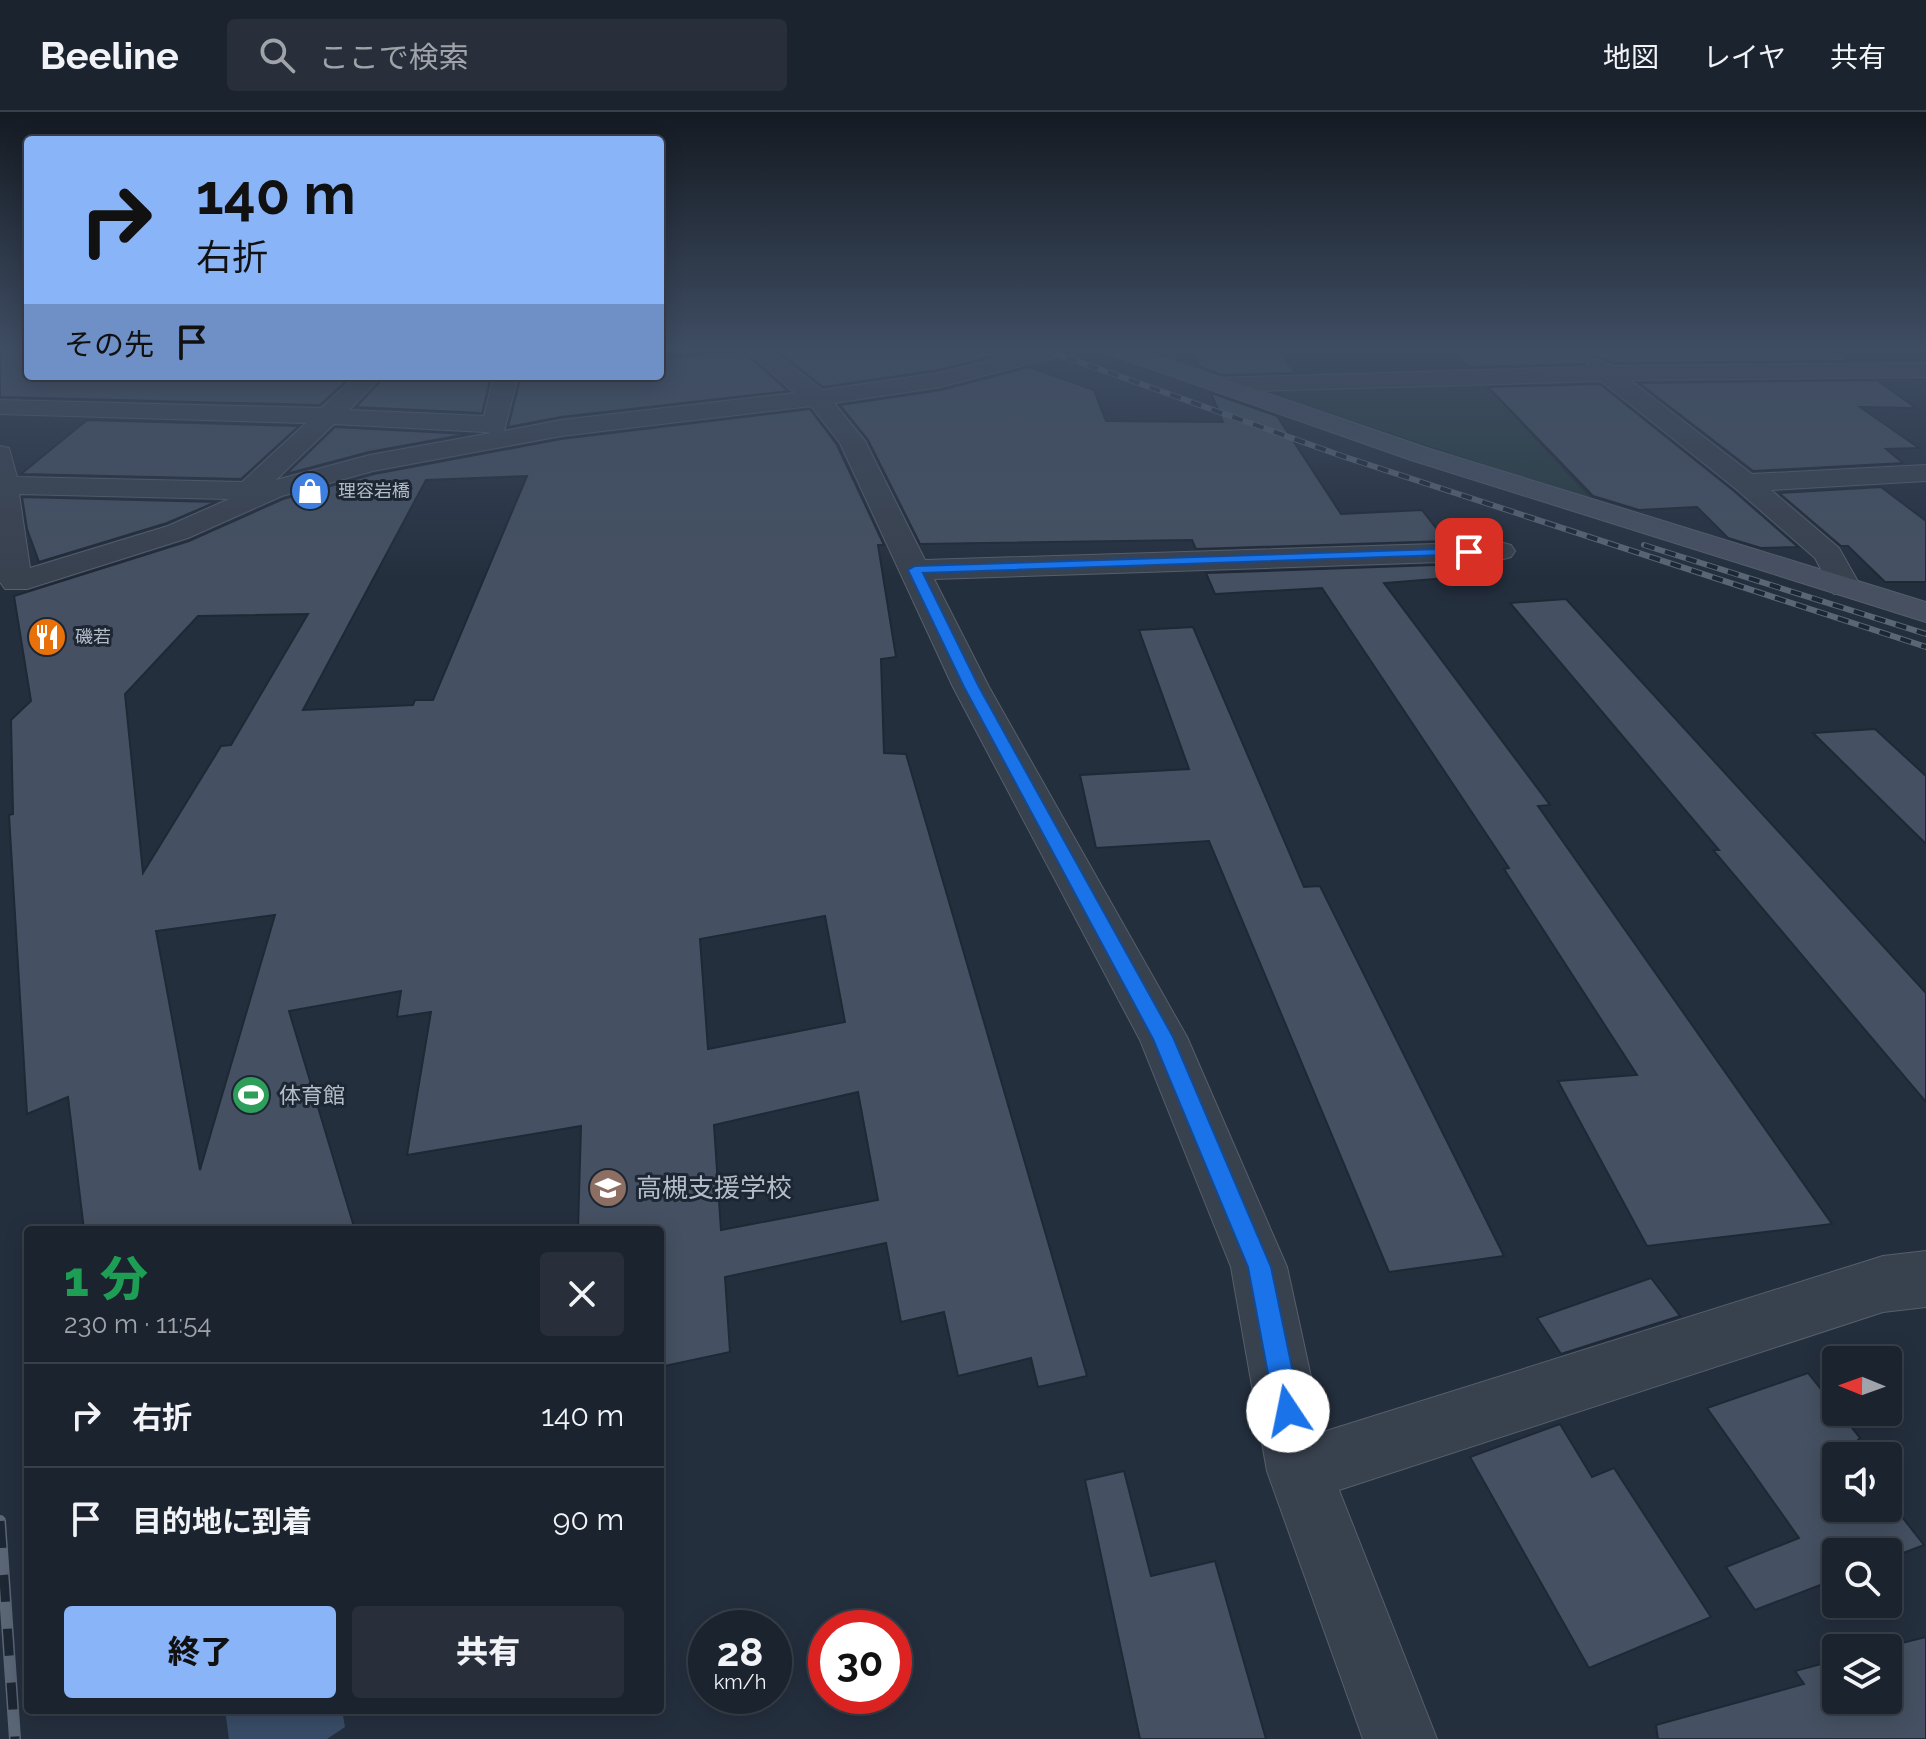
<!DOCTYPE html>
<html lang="ja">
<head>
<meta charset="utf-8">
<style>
	body { margin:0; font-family:Raleway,"Noto Sans JP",sans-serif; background:#282f3a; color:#f1f3f6; height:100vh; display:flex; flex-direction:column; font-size:30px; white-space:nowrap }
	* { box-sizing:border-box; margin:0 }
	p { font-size:26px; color:#a0a4aa }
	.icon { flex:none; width:44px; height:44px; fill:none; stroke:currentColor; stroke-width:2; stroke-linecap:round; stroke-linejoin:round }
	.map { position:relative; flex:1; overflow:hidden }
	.details { position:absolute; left:24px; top:1114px; width:640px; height:488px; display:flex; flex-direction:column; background:#1b232e; border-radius:8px; box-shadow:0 4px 20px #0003,0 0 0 2px #39404a }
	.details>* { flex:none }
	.hud { position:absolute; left:24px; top:24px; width:640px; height:244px; border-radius:8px; box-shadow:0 4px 20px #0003,0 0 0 2px #39404a; background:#8ab4f8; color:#111; overflow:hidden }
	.needle { width:52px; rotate:271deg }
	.fabs { position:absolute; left:1822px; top:1234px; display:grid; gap:16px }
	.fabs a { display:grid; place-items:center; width:80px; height:80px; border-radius:8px; background:#1b232e; box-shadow:0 4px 20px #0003,0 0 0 2px #39404a; font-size:40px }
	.speed { position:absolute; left:688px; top:1498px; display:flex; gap:16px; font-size:40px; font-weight:700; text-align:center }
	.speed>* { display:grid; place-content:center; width:104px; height:104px; border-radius:50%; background:#1b232e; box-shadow:0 4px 20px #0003,0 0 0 2px #39404a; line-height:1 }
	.speed small { font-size:20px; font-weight:400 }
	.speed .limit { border:12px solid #d22; background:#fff; color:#111 }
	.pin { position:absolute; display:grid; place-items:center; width:68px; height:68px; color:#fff; margin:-34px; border-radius:16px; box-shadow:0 4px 12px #0006 }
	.me { position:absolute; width:88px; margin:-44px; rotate:349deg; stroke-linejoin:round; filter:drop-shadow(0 0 6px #0008) }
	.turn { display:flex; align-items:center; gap:28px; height:168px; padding:0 40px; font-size:36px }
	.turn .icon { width:104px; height:104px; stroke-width:2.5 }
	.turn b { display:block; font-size:56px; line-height:68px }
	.then { display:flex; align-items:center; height:76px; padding:0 40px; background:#0003; gap:16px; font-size:30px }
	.round { display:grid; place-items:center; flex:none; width:84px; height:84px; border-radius:8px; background:#282f3a }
	.overview { display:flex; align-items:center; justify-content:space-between; height:136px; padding:0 40px }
	h1 { font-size:48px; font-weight:800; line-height:60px; color:#1e9e55 }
	.action { display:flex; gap:16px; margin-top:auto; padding:16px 40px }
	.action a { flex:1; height:92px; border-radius:8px; background:#8ab4f8; color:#111; font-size:32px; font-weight:800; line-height:92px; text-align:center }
	.action a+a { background:#282f3a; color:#f1f3f6 }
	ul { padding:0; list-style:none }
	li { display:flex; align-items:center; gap:24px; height:104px; padding:0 40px; border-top:2px solid #39404a }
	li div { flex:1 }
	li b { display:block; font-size:30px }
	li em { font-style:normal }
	header { display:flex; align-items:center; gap:48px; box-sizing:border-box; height:112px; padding:0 40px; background:#1b232e; border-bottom:2px solid #39404a }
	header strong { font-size:38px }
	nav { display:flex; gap:44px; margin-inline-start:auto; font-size:28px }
	.search { width:560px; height:72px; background:#282f3a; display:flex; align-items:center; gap:20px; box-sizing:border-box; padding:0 28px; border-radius:8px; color:#a0a4aa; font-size:30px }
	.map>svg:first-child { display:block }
	.green { fill:#263c3f }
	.water { fill:#394c67 }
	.building { fill:#455162; stroke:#1f2835; stroke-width:2; fill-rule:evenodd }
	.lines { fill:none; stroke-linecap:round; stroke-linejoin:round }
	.street-casing { stroke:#565f6c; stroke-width:2 }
	.secondary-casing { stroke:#565f6c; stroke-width:2 }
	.street { fill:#38414e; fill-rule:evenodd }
	.secondary { fill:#465061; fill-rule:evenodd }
	.rail-far1-casing { stroke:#5a6575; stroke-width:6 }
	.rail-casing { stroke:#5a6575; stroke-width:12 }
	.rail-far1 { stroke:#1d2633; stroke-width:4; stroke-dasharray:11; stroke-linecap:butt }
	.rail { stroke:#1d2633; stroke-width:9; stroke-dasharray:27; stroke-linecap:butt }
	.route { fill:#1a73e8; stroke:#114b97; stroke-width:2 }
	.labels { text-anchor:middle; stroke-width:6; stroke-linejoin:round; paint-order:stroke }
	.far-poi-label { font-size:18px; fill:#b4bcc9; stroke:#1d2633; text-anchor:start }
	.poi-label { font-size:22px; fill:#b4bcc9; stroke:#1d2633; text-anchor:start }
	.near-poi-label { font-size:26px; fill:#b4bcc9; stroke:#1d2633; text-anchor:start }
</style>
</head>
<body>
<header>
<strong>Beeline</strong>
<div class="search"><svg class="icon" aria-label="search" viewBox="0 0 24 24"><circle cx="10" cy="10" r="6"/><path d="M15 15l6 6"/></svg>ここで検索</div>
<nav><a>地図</a><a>レイヤ</a><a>共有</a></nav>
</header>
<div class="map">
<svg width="1926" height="1627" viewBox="0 0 1926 1627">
	<rect width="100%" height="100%" fill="#242f3e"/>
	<path class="green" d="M1479 267 1591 387 1280 285 1283 275Z"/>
	<path class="water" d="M225 1598H342L345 1615 327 1627H229Z"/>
	<g class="building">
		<path d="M0 238H28V264H352L320 293 0 285Z"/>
		<path d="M776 238H986L999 243 938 258 823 275Z"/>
		<path d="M1193 238H1279L1295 261 1222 263 1200 255Z"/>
		<path d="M1528 238H1833L1849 249 1613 251 1596 244 1584 252 1469 255 1453 239Z"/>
		<path d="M744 240 788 279 561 305 508 315 521 264H660V247Z"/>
		<path d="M1029 255 1094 278 1106 309 1223 310 1211 281 1277 304 1341 402 1422 398 1446 429 1196 437 1192 428 920 432 868 328 840 293 941 278Z"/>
		<path d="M385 264H491L482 301 356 295Z"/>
		<path d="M1877 268 1916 296 1860 295 1919 336 1886 337 1903 351 1753 359 1639 271Z"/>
		<path d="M1600 272 1734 379 1798 435 1761 436 1728 426 1697 395 1639 398 1593 384 1488 275Z"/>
		<path d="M810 297 837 333 884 433H878L896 545 881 547 884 641 906 642 1087 1264 1038 1275 1031 1246 958 1264 944 1200 901 1210 886 1131 725 1165 730 1240 660 1255V1118H578L581 1014 407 1043 431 900 397 905 401 879 289 899 355 1118H84L68 985 27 1002 9 703 13 702 11 608 31 589 14 484 189 429 283 387 374 362 561 327ZM527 364 433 588H415L413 593 303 598 426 368ZM308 502 231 633 221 634 143 761 125 582 198 504ZM275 803 268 827 200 1058 156 819ZM825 804 845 910 708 937 700 827ZM858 980 878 1088 721 1118 714 1013Z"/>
		<path d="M87 308 299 314 241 367 21 362Z"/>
		<path d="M335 315 468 322 369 340 286 362Z"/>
		<path d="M1881 375 1926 409V470H1885L1848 434H1841L1779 381Z"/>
		<path d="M22 385 216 390 167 411 39 450 27 417Z"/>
		<path d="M1464 452 1473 464 1384 471 1550 693 1538 694 1832 1112 1647 1134 1558 969 1637 963 1504 757 1509 756 1322 476 1215 482 1206 461Z"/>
		<path d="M1566 487 1926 881V990L1713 738H1719L1510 491Z"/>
		<path d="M1193 515 1304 775 1320 774 1504 1144 1389 1160 1209 729 1096 736 1080 663 1189 657 1139 518Z"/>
		<path d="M1875 617 1926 664V732L1813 621Z"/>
		<path d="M1651 1166 1680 1204 1561 1242 1537 1206Z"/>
		<path d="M1808 1261 1860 1326 1849 1337 1854 1344H1836V1396H1888V1387L1924 1433 1888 1447V1440H1836V1467L1755 1498 1726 1455 1799 1426 1707 1296Z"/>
		<path d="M1560 1312 1592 1365 1614 1356 1711 1505 1589 1556 1470 1345Z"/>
		<path d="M1124 1359 1151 1464 1215 1449 1266 1627H1140L1085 1368Z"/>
		<path d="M1926 1525V1627H1658L1656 1613 1804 1572 1795 1559 1836 1548V1588H1888V1536H1882Z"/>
	</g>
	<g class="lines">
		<defs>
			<g id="street">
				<path d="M746 238H771L822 278 939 261 1030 238H1066L1063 243 940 275 834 291 865 329 925 448 1500 430 1511 433 1515 439 1511 445 1500 448 934 467 989 575 1187 925 1287 1155 1323 1320 1883 1144 1926 1139V1195L1883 1200 1339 1378 1437 1627H1363L1267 1359 1231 1155 1140 928 953 575 840 331 811 294 561 324 373 359 282 384 188 426 27 477H5L0 470V334L9 336 17 365 242 370 306 311 0 302V288L321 296 356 264H382L349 298 484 304 494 264H518L504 319 561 308 795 281ZM334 312 485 320 491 321 370 343 276 368ZM19 382 229 387 168 414 30 456Z"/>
				<path d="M1597 247 1612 254 1926 251V265L1630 268 1752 362 1926 353V369L1771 378 1839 436 1861 475 1856 482H1834L1815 446 1736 377 1601 269 1216 280 1204 273 1216 266 1586 255 1589 249Z"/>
			</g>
			<path id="secondary" d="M1109 238H1140L1430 337 1926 490V510L1411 348 1112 243Z"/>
		</defs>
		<use href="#street" class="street-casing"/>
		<use href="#secondary" class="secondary-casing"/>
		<use href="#street" class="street"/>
		<use href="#secondary" class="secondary"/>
		<defs>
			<g id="rail-far1">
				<path d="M1046 238 1342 344 1926 535"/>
				<path d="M1644 433 1926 522"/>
			</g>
			<path id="rail" d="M0 1409 15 1627"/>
		</defs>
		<use href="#rail-far1" class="rail-far1-casing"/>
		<use href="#rail" class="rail-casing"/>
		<use href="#rail-far1" class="rail-far1"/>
		<use href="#rail" class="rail"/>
	</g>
	<linearGradient id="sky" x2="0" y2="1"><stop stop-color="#141a22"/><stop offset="0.51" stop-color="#3f4d63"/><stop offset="1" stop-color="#3f4d63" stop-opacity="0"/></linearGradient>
	<rect width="1926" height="465" fill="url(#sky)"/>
	<path class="route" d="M1469 436 1474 437V442L923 461 979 575 1173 925 1271 1155 1301 1299 1297 1308 1288 1312 1279 1308 1275 1299 1248 1155 1153 927 964 575 908 458 915 454Z"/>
	<defs>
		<symbol id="shop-disc" viewBox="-11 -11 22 22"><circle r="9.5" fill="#3f7fe0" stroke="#1d2633"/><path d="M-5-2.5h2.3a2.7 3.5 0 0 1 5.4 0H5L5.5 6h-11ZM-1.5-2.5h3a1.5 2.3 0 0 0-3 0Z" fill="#fff"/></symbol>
		<symbol id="restaurant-disc" viewBox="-11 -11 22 22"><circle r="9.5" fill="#e8710a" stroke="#1d2633"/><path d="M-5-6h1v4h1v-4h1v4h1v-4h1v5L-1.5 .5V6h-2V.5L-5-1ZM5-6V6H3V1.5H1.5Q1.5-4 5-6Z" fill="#fff"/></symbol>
		<symbol id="stadium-disc" viewBox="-11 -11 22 22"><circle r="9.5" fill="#2e9e5b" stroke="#1d2633"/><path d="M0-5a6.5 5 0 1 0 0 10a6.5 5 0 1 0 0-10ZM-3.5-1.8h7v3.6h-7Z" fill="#fff"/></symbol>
		<symbol id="school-disc" viewBox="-11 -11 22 22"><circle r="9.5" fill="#8d6e63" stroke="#1d2633"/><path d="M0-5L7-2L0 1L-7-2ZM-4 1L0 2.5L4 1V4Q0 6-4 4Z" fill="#fff"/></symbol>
	</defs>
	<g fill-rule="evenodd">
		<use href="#shop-disc" x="288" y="357" width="44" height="44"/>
		<use href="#restaurant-disc" x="25" y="503" width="44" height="44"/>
		<use href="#stadium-disc" x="229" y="961" width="44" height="44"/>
		<use href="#school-disc" x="586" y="1054" width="44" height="44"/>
	</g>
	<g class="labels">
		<g class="far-poi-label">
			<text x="338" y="385">理容岩橋</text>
			<text x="75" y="531">磯若</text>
		</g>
		<g class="poi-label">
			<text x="279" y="991">体育館</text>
		</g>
		<g class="near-poi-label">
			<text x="636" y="1085">高槻支援学校</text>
		</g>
	</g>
</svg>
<div class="fabs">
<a><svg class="needle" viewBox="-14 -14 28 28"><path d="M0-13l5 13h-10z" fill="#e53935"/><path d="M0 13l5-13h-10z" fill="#a0a4aa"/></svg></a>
<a><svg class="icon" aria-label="sound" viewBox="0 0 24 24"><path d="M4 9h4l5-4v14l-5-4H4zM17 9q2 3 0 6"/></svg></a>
<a><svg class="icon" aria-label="search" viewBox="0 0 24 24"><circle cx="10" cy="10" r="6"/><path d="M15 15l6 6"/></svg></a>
<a><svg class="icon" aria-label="layers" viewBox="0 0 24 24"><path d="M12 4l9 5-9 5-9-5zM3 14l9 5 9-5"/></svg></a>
</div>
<div class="speed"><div>28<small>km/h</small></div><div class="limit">30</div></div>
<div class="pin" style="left:1469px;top:440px;background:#d93025"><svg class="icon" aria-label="arrive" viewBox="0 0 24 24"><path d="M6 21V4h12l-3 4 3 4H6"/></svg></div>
<svg class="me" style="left:1288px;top:1299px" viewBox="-20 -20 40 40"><circle r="19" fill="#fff"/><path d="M0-13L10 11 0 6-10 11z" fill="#1a73e8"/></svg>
<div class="hud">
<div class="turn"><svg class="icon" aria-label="right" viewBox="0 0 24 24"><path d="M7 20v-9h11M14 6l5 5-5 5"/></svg><div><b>140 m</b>右折</div></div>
<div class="then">その先<svg class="icon" aria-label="arrive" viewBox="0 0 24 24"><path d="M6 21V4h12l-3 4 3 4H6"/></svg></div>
</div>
<section class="details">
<div class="overview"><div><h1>1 分</h1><p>230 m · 11:54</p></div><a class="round"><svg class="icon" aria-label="close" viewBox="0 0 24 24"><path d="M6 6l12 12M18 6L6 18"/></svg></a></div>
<ul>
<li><svg class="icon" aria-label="right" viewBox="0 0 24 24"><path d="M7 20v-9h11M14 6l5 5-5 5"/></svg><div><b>右折</b></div><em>140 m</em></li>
<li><svg class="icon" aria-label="arrive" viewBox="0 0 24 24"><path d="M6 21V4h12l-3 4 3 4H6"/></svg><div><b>目的地に到着</b></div><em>90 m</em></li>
</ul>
<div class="action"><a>終了</a><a>共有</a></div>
</section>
</div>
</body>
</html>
